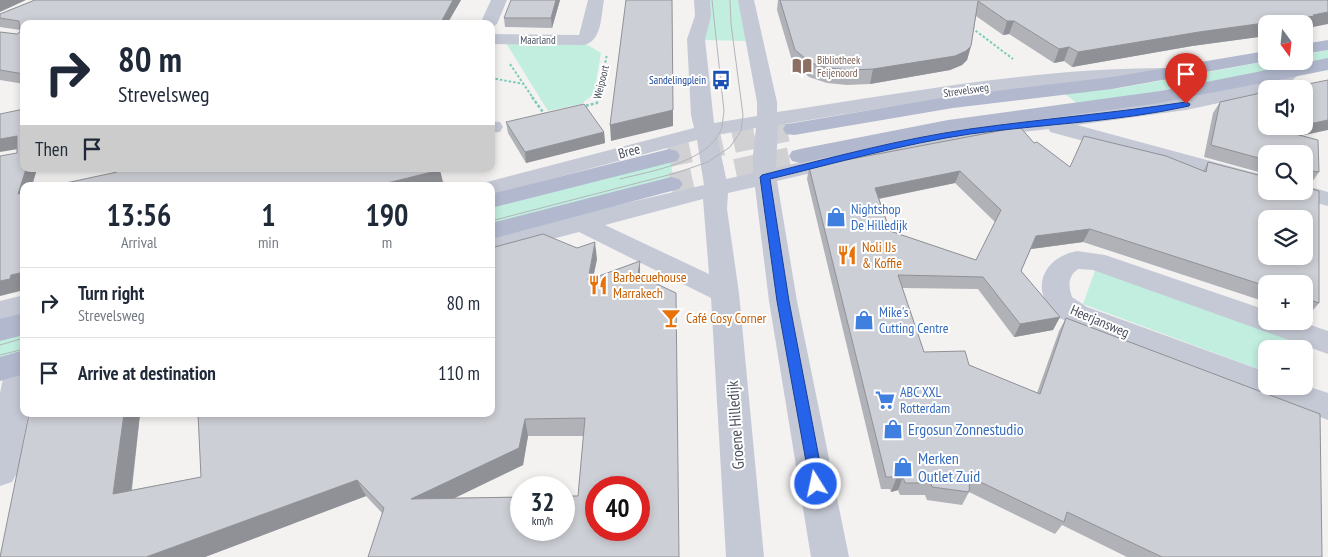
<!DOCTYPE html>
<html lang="en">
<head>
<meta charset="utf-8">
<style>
	body { margin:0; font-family:"PT Sans Narrow",sans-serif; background:#f6f6f7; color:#1f2937; height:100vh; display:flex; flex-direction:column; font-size:19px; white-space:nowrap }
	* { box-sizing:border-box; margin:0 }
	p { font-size:16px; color:#747a83 }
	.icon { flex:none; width:28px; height:28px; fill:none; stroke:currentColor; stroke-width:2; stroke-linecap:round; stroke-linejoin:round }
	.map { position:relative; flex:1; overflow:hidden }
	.drawer { position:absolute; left:20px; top:182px; width:475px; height:235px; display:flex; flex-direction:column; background:#fff; border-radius:10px; box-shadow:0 2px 8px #0003 }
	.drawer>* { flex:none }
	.banner { position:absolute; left:20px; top:20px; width:475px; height:152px; border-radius:10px; box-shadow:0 2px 8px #0003; background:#fff; color:#1f2937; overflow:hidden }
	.needle { width:32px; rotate:165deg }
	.buttons { position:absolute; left:1258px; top:15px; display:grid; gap:10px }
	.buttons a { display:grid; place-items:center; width:55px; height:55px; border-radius:10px; background:#fff; box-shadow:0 2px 8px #0003; font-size:25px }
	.speed { position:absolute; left:510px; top:476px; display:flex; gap:10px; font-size:25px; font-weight:700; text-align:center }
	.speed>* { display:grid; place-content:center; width:65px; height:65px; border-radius:50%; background:#fff; box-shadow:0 2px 8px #0003; line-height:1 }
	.speed small { font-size:12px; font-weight:400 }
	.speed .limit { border:8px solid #d22; background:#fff; color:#111 }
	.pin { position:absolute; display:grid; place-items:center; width:42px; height:42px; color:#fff; margin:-51px -21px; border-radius:50% 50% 50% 0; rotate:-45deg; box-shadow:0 0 5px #0007 }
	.pin .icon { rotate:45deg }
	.me { position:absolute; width:55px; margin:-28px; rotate:350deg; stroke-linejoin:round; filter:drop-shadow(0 0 4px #0008) }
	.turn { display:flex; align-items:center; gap:18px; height:105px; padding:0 15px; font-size:22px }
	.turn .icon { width:65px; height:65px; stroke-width:2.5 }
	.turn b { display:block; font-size:35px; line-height:42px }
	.then { display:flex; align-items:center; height:48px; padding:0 15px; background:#0003; gap:10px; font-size:19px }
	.eta { display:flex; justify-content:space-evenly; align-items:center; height:85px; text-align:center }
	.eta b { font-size:30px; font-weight:700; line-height:35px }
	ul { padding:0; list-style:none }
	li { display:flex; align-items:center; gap:15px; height:70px; padding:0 15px; border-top:1px solid #e0e1e3 }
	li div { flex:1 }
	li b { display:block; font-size:19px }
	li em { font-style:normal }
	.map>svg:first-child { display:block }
	.green { fill:#c2eedf }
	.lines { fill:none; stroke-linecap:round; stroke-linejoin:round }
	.major-tunnel { stroke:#d1d1d4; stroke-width:22; stroke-dasharray:22 11; stroke-linecap:butt }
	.path-far1 { stroke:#7bccb8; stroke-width:2; stroke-dasharray:2.5 2; stroke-linecap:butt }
	.path { stroke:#7bccb8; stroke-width:2.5; stroke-dasharray:3 2; stroke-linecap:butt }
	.minor { fill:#c5c9d5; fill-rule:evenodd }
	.major { fill:#b2b9ce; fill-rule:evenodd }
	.tram { stroke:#b3b4bb; stroke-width:1 }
	.wall { fill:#b0b2b8; fill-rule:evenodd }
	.shaded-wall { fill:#909196 }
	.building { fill:#cdcfd6; stroke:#909196; fill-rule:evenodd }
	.route { fill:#2563eb; stroke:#184099 }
	.labels { text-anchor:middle; stroke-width:4; stroke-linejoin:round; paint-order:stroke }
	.far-street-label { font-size:11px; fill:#494f5e; stroke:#fff }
	.far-education-label { font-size:11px; fill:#785e54; stroke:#fff; text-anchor:start }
	.far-transit-label { font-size:11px; fill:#164399; stroke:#fff; text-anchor:end }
	.street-label { font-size:14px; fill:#494f5e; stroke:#fff }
	.shop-label { font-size:14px; fill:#366cbe; stroke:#fff; text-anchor:start }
	.food-label { font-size:14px; fill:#c56008; stroke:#fff; text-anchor:start }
	.near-street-label { font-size:16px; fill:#494f5e; stroke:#fff }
	.near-shop-label { font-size:16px; fill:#366cbe; stroke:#fff; text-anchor:start }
</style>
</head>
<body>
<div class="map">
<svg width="1328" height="557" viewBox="0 0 1328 557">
	<rect width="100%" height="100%" fill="#f3f2f1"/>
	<g class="green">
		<path d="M707 0H741L748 41 703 40Z"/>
		<path d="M506 43H584L601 53 594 94 581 104 548 111Z"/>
		<path d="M1328 50V59L1117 99 1078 104 1064 93 1120 88 1268 61H1304V55Z"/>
		<path d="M671 161 673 179 491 226V208Z"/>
		<path d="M1096 268 1313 343V389L1304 386V349H1266V372L1083 304Z"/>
		<path d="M24 331V355L0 361V338Z"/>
	</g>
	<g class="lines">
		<g class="major-tunnel">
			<path d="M669 156 794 129"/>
			<path d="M671 184 800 156"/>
		</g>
		<g class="path-far1">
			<path d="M972 28 1013 59"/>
			<path d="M510 64 533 98"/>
			<path d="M491 78 524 84"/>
			<path d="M598 98 607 54"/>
		</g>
		<g class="path">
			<path d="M532 97 545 115"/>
			<path d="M581 107 597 103 598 97"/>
		</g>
		<g class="minor">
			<path d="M491 0H507L497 24 491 28V24H480Z"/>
			<path d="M588 0H604C601 16 602 41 584 45L491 44V34L579 35Z"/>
			<path d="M694 0H710L711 16 705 39 714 123 757 116V102L738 0H754L777 102V112C906 93 1035 68 1165 68L1172 70 1175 74 1172 78 1165 80C1035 80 906 105 778 125L776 168 909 136 969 126 1186 98 1267 81 1286 67 1293 65 1300 67 1303 71 1282 89H1266V93L1186 110 1077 125 1266 176V190L1050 132 1049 129 969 138 909 150 777 181 797 301 849 557H811L769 301 755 187 728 193 727 209 739 293 764 557H726L711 298 579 232 491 255V238L579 214 704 185 697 140 491 195V186H480L483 183 694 128 691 115 687 39 695 16ZM756 128 753 154V173L726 179 717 135ZM703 199 709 274 605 225Z"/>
			<path d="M491 121 500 122 503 127 500 132 491 133Z"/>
			<path d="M1304 185 1328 192V206L1290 196 1286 191H1304Z"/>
			<path d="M1077 251 1105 255 1266 310V321H1299L1328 331V354L1093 270 1078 269C1068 276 1068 286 1072 297L1087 307 1266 372V386L1304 385 1328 393V420L1059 318C1029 294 1040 258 1077 251Z"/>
			<path d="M24 295V315L0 321V301Z"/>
			<path d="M19 367 24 368V414H28L18 471 12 482 0 486V393L3 379 8 370Z"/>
		</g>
		<g class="major">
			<path d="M1328 40V50L1304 54V44Z"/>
			<path d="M1266 51 1267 61 1112 89 953 108 794 135 786 134 783 129 786 124 794 123 953 96 1112 77Z"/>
			<path d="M1328 58V70L1160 103 948 132 800 163 792 161 789 156 792 151 800 149 948 120 1160 91Z"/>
			<path d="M669 149 677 151 680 156 677 161 491 208V194Z"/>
			<path d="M671 177 679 179 683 184 679 189 491 239V223Z"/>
			<path d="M24 313V335L0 341V319Z"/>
			<path d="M24 350V374L0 381V357Z"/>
		</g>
		<g class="tram">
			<path d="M620 179C651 171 711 162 722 127 723 122 723 116 724 111L712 0"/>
			<path d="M491 221 676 173 708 162 730 147 741 131 743 115 731 24 730 0"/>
			<path d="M0 345 24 338"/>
			<path d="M0 355 24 349"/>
		</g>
	</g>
	<g class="wall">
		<path d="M35 0H461L447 24H24V84L0 80V32L17 34 20 32V30L0 27V14Z"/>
		<path d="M560 0 552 28 505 27 504 18Z"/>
		<path d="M778 0H1328L1307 30 1266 24V36L1192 46 1072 67 1064 61 1054 63 1009 34 1003 35 976 16 971 46 967 60 962 65 950 70 870 84 847 85 827 83 809 77 793 64 777 10Z"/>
		<path d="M1220 102 1302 136 1319 172 1310 185 1306 184 1304 187 1319 303 1308 316 1304 315V284H1266V302L1083 242 1031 249 1021 271 1060 317 1053 330 1014 337 978 289 902 288 924 352 969 365 1037 393 1059 331 1066 318 1322 557H1127L1062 525 1055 534 969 492 962 505 927 500 925 495H900L898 490 891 492 890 489H881L807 179 809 167 1034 143 1070 167 1203 171 1208 162 1304 191V154H1266V174L1204 157 1213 113ZM955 183 995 222 976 260 890 231 879 199Z"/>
		<path d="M506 122 604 132 605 143 526 163 508 133Z"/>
		<path d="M597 259 593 278 640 261V276L679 557 382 513 366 496 205 557 29 414H141H140L132 490 201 477 491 414ZM528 436H584L578 496 455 498 523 465Z"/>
	</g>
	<g class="shaded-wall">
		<path d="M0 0H26L0 12Z"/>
		<path d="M453 0H461L447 24H440Z"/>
		<path d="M556 0H560L552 28 551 18Z"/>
		<path d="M1328 12V24L1308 28 1307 30H1304V24H1266V36L1192 46 1072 67 1078 52 1199 32Z"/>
		<path d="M1007 21H1014L1009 34 1003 35Z"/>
		<path d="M971 46 967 60 962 65 950 70 870 84 873 69Z"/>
		<path d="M1069 47 1064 61 1054 63 1059 49Z"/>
		<path d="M673 110V126L611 141 610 125Z"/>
		<path d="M1328 120V130L1272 142 1280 130 1299 126H1304V125Z"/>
		<path d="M604 132 605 143 526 163 525 152Z"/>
		<path d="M17 136 24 148 0 152V139Z"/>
		<path d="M26 169H37L32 186H24V201L18 194Z"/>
		<path d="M440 170 443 182 425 186H375Z"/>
		<path d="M960 171 955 183 872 200 875 188Z"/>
		<path d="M1090 229 1083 242 1031 249 1036 236Z"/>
		<path d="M595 242 597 259 589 297 588 280Z"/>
		<path d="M640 261V279L638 275Z"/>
		<path d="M24 272V287H21L20 291 0 296V281L11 275Z"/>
		<path d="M1060 317 1053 330 1014 337 1020 324Z"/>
		<path d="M124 414H141H140L129 510 113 494Z"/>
		<path d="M525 419 528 436 523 465 419 515 411 499Z"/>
		<path d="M903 477 898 490 891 492 896 479Z"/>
		<path d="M357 480 366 496 205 557H146Z"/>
	</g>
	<g class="building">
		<path d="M35 0H453L440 24H24V74L0 70V32L17 34 20 32 19 21 0 18V14Z"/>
		<path d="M511 0H556L551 18H504Z"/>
		<path d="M626 0H672L673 110 610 125Z"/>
		<path d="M780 0H1328V12L1313 15 1315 16 1199 32 1078 52 1069 47 1059 49 1014 21H1007L978 1 971 46 966 51 955 56 873 69 850 70 829 68 811 63 795 50Z"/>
		<path d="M1328 80V120L1304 125V89H1284L1292 87 1300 84 1303 85Z"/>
		<path d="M1264 90 1266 91V126H1299L1280 130 1318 140 1319 172 1312 171 1311 177H1304V154H1266V160L1211 145 1220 102 1256 94Z"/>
		<path d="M584 104 604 132 525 152 506 122Z"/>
		<path d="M24 109V169H26L18 194 24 192V272L11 275 10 279 0 281V156L17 153V136L0 139V114Z"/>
		<path d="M1020 127 1034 143 1037 142 1070 167 1084 136 1166 156 1206 172 1208 162 1266 177V191H1304V187L1319 191V303L1304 298V284H1266V286L1090 229 1036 236 1021 271 1060 317 1020 324 983 277 898 275 924 352 965 351 969 365 1040 394 1066 318 1320 414 1322 557H1162L1067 512 1064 522 970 477 969 492 932 487 931 483H905L903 477 896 479 895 477H886L809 167ZM960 171 1001 210 976 260 890 231 875 188ZM1266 219H1304V256H1266Z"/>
		<path d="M117 169H440V170L375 186H52L117 172Z"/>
		<path d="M543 234 577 248 595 242 588 280 640 261 638 275 676 293 679 557H368L384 508 357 480 146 557H0L29 414H124L113 494 201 477 198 414H491V248ZM585 418 578 496H564V530H521V497L411 499 519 448 525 419ZM596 488H639V530H596Z"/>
	</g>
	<path class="route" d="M1186 102 1190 104 1189 106C1117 122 1043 124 970 134 903 144 836 163 770 179L789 301 824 484 822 489 816 490 811 489 777 301 760 177 762 175C830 158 900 139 970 129 1042 119 1114 113 1186 102Z"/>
	<defs>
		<symbol id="library-bare" viewBox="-9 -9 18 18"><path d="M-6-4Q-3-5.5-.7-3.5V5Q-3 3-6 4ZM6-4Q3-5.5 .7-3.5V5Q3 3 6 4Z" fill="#8d6e63" stroke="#fff" stroke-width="2.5" paint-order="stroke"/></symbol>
		<symbol id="bus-bare" viewBox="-9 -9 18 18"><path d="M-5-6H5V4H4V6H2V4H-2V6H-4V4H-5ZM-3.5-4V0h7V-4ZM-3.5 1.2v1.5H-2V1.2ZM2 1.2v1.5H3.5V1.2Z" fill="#1a4fb4" stroke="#fff" stroke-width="2.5" paint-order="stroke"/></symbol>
		<symbol id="shop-bare" viewBox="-9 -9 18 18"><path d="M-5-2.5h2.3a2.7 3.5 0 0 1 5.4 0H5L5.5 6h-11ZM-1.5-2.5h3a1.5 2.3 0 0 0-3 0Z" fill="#3f7fe0" stroke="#fff" stroke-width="2.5" paint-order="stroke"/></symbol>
		<symbol id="restaurant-bare" viewBox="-9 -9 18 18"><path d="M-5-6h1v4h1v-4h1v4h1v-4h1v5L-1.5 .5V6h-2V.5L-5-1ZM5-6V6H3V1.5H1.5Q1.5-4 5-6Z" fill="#e8710a" stroke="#fff" stroke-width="2.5" paint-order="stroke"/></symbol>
		<symbol id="bar-bare" viewBox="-9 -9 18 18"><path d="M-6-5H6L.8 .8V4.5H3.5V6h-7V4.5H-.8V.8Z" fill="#e8710a" stroke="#fff" stroke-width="2.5" paint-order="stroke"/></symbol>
		<symbol id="supermarket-bare" viewBox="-9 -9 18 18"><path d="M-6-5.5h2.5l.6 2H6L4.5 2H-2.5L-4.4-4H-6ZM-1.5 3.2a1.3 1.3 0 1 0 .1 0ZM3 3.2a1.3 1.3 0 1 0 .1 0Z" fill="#3f7fe0" stroke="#fff" stroke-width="2.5" paint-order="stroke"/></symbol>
	</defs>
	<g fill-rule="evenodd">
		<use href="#library-bare" x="788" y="52" width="28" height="28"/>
		<use href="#bus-bare" x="707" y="66" width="28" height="28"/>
		<use href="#shop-bare" x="822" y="203" width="28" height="28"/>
		<use href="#restaurant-bare" x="833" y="241" width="28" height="28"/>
		<use href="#restaurant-bare" x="584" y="271" width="28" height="28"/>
		<use href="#bar-bare" x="657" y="304" width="28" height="28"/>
		<use href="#shop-bare" x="850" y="306" width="28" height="28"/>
		<use href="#supermarket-bare" x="871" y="386" width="28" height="28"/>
		<use href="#shop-bare" x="879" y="415" width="28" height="28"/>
		<use href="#shop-bare" x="889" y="453" width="28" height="28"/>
	</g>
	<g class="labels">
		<g class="far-street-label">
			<text x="538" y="44">Maarland</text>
			<text transform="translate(601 82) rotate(-76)" y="4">Weipoort</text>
			<text transform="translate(966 90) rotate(-8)" y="4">Strevelsweg</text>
		</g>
		<g class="far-education-label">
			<text x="817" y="64">Bibliotheek<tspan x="817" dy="13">Feijenoord</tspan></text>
		</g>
		<g class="far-transit-label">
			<text x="706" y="84">Sandelingplein</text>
		</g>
		<g class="street-label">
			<text transform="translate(629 151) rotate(-15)" y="5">Bree</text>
			<text transform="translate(1100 321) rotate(23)" y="5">Heerjansweg</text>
		</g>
		<g class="shop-label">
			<text x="851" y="214">Nightshop<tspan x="851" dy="16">De Hilledijk</tspan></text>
			<text x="879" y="317">Mike's<tspan x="879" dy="16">Cutting Centre</tspan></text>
			<text x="900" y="397">ABC XXL<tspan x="900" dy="16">Rotterdam</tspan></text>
		</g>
		<g class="food-label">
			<text x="862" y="252">Noli IJs<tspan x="862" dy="16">&amp; Koffie</tspan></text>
			<text x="613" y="282">Barbecuehouse<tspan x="613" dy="16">Marrakech</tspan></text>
			<text x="686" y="323">Café Cosy Corner</text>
		</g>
		<g class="near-street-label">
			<text transform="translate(735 425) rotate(-94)" y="6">Groene Hilledijk</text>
		</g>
		<g class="near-shop-label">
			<text x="908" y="435">Ergosun Zonnestudio</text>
			<text x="918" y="464">Merken<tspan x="918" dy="18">Outlet Zuid</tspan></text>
		</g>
	</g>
</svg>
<div class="buttons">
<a><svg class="needle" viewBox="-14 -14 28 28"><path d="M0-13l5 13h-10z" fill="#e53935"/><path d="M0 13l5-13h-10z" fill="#747a83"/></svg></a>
<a><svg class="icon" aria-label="sound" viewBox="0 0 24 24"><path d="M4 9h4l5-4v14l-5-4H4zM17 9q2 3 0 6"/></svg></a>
<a><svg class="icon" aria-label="search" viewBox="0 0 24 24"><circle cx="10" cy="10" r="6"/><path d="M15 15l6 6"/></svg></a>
<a><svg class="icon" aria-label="layers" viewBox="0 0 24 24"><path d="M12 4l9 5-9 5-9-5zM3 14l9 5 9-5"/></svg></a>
<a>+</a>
<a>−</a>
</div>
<div class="speed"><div>32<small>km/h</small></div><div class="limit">40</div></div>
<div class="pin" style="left:1186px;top:104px;background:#d93025"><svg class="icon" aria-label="arrive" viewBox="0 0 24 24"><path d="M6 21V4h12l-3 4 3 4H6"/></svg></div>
<svg class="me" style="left:816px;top:484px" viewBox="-20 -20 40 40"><circle r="17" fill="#2563eb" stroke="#fff" stroke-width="3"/><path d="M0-11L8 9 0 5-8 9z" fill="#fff"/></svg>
<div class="banner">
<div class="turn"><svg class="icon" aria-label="right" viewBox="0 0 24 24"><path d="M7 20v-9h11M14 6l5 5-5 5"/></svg><div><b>80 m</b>Strevelsweg</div></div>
<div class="then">Then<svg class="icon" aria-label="arrive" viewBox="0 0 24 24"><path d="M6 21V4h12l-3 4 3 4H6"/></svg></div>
</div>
<section class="drawer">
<div class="eta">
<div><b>13:56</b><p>Arrival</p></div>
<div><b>1</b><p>min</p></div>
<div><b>190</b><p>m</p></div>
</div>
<ul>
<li><svg class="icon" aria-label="right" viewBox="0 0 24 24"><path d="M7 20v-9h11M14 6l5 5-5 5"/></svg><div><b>Turn right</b><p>Strevelsweg</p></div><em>80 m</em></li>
<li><svg class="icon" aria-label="arrive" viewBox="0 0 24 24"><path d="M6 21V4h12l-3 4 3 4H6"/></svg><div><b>Arrive at destination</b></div><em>110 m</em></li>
</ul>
</section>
</div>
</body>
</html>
